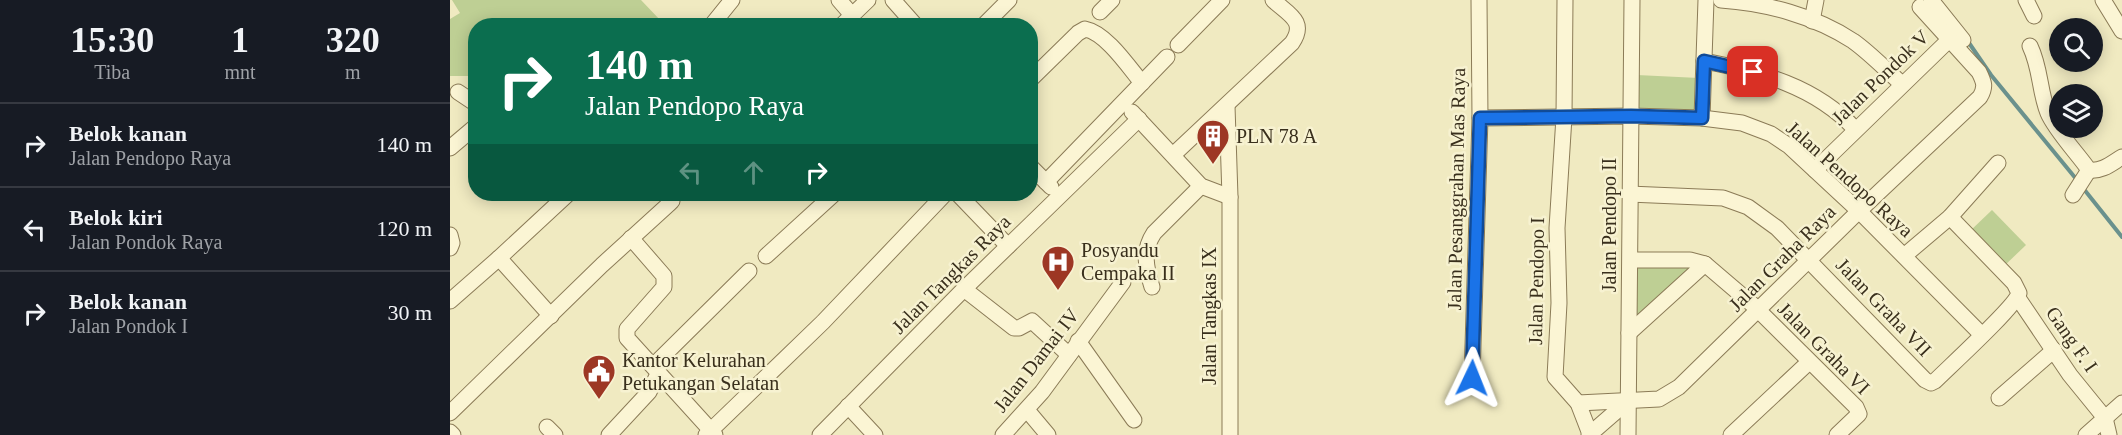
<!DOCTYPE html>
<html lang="id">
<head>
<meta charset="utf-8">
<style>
	body { margin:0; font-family:"Times New Roman",serif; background:#20242c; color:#f1f3f6; height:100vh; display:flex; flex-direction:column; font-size:22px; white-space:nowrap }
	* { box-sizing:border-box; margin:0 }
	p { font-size:20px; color:#9ea1a6 }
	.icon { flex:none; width:33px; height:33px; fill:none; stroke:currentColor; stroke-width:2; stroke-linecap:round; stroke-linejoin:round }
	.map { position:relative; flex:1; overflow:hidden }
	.drawer { display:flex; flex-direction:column; background:#171b24; width:450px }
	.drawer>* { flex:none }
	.hud { position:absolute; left:18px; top:18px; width:570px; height:183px; border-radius:24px; box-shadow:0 3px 15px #0003; background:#0b6e4f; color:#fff; overflow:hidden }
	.buttons { position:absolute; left:1599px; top:18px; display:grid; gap:12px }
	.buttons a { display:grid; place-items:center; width:54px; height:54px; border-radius:50%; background:#171b24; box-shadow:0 3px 15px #0003; font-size:30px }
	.pin { position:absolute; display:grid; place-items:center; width:51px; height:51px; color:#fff; margin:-26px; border-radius:12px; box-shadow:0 3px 9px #0006 }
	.me { position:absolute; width:66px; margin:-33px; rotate:2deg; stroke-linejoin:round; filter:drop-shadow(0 0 4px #0008) }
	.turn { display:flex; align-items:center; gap:21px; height:126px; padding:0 18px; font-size:27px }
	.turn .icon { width:78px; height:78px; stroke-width:2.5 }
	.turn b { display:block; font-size:42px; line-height:51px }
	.lanes { display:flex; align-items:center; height:57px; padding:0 18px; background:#0003; justify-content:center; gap:30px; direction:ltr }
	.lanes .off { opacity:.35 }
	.eta { display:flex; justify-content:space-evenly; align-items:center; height:102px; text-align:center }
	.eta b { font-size:36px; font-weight:600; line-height:42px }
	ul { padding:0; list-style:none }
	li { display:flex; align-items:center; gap:18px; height:84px; padding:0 18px; border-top:2px solid #363941 }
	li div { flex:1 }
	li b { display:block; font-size:22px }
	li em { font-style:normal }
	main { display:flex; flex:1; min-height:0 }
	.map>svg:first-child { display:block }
	.green { fill:#becf94 }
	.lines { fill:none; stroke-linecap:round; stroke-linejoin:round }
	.stream { stroke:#6a918d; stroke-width:4 }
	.minor-casing { stroke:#8b7b57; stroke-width:17 }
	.minor { stroke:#fbf5d4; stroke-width:15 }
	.route-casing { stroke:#114b97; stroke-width:15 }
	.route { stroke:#1a73e8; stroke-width:10 }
	.labels { text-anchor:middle; stroke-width:5; stroke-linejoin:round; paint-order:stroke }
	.street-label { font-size:20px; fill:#392f1c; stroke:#f7f2d1 }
	.poi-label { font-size:20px; fill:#392f1c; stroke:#f7f2d1; text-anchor:start }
</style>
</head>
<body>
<main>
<section class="drawer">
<div class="eta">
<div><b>15:30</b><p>Tiba</p></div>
<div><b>1</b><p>mnt</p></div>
<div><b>320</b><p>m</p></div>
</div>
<ul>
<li><svg class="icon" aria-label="right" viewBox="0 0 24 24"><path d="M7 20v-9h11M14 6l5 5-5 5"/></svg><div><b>Belok kanan</b><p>Jalan Pendopo Raya</p></div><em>140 m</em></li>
<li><svg class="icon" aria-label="left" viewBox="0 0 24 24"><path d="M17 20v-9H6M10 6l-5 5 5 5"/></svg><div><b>Belok kiri</b><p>Jalan Pondok Raya</p></div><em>120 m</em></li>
<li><svg class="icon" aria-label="right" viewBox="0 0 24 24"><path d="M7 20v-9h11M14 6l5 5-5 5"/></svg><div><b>Belok kanan</b><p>Jalan Pondok I</p></div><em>30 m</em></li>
</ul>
</section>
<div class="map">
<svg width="1672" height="435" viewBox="0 0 1672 435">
	<rect width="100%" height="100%" fill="#f0eac1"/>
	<g class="green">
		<path d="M2 0H191L211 21 219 25 26 26 25 68 18 76H0V19L10 13Z"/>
		<path d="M1187 75 1249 78 1246 114 1186 112Z"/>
		<path d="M1542 210 1576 245 1553 267 1519 232Z"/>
		<path d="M1183 262 1249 265 1183 326Z"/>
	</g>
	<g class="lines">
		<g class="stream">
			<path d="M1517 40 1541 75 1627 180"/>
			<path d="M1633 188 1672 237"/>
		</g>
		<defs>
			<g id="minor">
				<path d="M389 0 402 15"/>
				<path d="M443 0 466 26"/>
				<path d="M1115 0 1114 117 1107 228 1109 303 1105 377 1128 403 1140 434"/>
				<path d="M1271 0C1316 3 1365 16 1403 41 1420 53 1436 70 1452 84"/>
				<path d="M1481 0 1513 40"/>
				<path d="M1576 0 1584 16"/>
				<path d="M1653 0 1672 31"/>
				<path d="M650 12 662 0"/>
				<path d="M1362 21 1366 0"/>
				<path d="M261 26 282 0"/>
				<path d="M391 26 418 0"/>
				<path d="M533 26 559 0"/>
				<path d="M728 45 772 0"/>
				<path d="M1580 46C1591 69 1589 90 1598 113 1605 130 1628 154 1639 170 1652 172 1662 163 1672 157"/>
				<path d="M1254 61C1311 72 1365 86 1405 129"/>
				<path d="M580 80 628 33 635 29C656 33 678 66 692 83"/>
				<path d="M8 92 26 104"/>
				<path d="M777 106 780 197V435"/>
				<path d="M682 112 751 186 780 197"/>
				<path d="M1030 118 1181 116 1252 118 1292 123 1321 134 1339 146 1409 211 1532 335"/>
				<path d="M1252 118 1256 0"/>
				<path d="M0 148 26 126"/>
				<path d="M723 155 842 43C857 21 838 14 823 0"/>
				<path d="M580 166 601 187"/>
				<path d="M1365 170 1500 39"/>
				<path d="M596 182 717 57"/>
				<path d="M508 194 558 246"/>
				<path d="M1179 194 1273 198 1298 207 1327 228 1475 380 1481 383 1485 381C1499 367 1566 306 1569 293L1564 283 1500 217"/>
				<path d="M1623 195 1639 170"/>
				<path d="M0 235 2 243 0 248"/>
				<path d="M181 238 214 276V287L177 329V338L265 435"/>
				<path d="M316 256 384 194"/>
				<path d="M1454 256 1500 217 1548 163"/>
				<path d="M49 258 101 316"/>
				<path d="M1181 260H1240L1255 264 1303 305 1406 407 1409 414 1387 435"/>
				<path d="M702 287C696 268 692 251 704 233L751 186"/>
				<path d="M514 289 564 328H569L582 321 619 355"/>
				<path d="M1568 298 1620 375 1655 418 1659 435"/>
				<path d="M0 301 49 258 118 194"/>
				<path d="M1179 333 1255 264"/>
				<path d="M628 341 684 420"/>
				<path d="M1022 378 1030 118 1029 0"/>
				<path d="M1549 398 1604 350"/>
				<path d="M1128 403 1209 399 1229 387 1409 211 1530 97C1536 87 1534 82 1529 72L1470 7"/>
				<path d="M398 406 425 435"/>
				<path d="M577 410 598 435"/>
				<path d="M0 413 152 265 219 204 222 201 221 194"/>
				<path d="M97 427 105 435"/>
				<path d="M0 432 3 435"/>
				<path d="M159 435 199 392 208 374V365L210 359 299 271"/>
				<path d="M256 435 373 322 495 194"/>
				<path d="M370 435 514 289 689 119"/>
				<path d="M553 435 592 392 673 282"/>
				<path d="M1139 435 1178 401"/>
				<path d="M1178 435 1182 0"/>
				<path d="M1281 435 1359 362"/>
				<path d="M1636 435 1672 403"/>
			</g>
		</defs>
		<use href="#minor" class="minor-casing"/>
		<use href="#minor" class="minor"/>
	</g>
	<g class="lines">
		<defs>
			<path id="route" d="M1022 378 1030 118 1181 116 1252 118 1254 61 1303 72"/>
		</defs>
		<use href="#route" class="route-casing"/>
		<use href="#route" class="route"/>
	</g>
	<defs>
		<symbol id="building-pin" viewBox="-11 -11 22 30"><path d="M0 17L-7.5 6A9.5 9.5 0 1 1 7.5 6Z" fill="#9d3724" stroke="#f7f2d1"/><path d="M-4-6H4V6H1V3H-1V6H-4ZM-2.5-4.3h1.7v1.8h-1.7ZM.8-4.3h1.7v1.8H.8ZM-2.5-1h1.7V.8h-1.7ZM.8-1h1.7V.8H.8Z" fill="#fff"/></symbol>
		<symbol id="hospital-pin" viewBox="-11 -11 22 30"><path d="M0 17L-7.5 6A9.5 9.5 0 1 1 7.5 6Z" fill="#9d3724" stroke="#f7f2d1"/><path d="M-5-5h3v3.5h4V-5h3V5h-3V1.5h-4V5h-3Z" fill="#fff"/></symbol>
		<symbol id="civic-pin" viewBox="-11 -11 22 30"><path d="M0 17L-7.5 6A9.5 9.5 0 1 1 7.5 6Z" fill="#9d3724" stroke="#f7f2d1"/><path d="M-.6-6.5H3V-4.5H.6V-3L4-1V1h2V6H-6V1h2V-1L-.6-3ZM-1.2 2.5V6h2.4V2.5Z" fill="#fff"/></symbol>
	</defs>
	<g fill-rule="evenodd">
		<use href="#building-pin" x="744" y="117" width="38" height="52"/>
		<use href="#hospital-pin" x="589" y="243" width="38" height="52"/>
		<use href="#civic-pin" x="130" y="352" width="38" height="52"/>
	</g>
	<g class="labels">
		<g class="street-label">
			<text transform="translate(1430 77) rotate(-44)" y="7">Jalan Pondok V</text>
			<text transform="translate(1400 179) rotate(42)" y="7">Jalan Pendopo Raya</text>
			<text transform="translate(1006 189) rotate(-89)" y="7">Jalan Pesanggrahan Mas Raya</text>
			<text transform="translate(1159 225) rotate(-90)" y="7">Jalan Pendopo II</text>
			<text transform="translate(1332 258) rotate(-45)" y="7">Jalan Graha Raya</text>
			<text transform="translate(501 274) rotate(-45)" y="7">Jalan Tangkas Raya</text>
			<text transform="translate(1086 281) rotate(-89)" y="7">Jalan Pendopo I</text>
			<text transform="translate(1434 307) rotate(46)" y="7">Jalan Graha VII</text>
			<text transform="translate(759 316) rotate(-90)" y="7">Jalan Tangkas IX</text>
			<text transform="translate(1622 339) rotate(55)" y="7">Gang F. I</text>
			<text transform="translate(1374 348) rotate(45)" y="7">Jalan Graha VI</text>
			<text transform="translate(586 360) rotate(-52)" y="7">Jalan Damai IV</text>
		</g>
		<g class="poi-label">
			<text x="786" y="143">PLN 78 A</text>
			<text x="631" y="257">Posyandu<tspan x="631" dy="23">Cempaka II</tspan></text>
			<text x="172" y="367">Kantor Kelurahan<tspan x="172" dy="23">Petukangan Selatan</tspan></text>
		</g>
	</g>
</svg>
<div class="buttons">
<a><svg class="icon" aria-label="search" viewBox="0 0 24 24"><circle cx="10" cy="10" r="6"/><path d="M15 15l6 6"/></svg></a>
<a><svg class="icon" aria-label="layers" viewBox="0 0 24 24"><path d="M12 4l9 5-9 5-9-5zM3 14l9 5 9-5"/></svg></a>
</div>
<div class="pin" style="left:1303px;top:72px;background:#d93025"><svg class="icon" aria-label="arrive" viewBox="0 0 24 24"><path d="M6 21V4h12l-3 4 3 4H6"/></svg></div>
<svg class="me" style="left:1022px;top:378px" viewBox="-20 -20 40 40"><path d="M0-17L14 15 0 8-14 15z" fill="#1a73e8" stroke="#fff" stroke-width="4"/></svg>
<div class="hud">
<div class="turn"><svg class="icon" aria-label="right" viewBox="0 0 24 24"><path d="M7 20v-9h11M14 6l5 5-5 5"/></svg><div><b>140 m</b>Jalan Pendopo Raya</div></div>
<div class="lanes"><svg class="icon off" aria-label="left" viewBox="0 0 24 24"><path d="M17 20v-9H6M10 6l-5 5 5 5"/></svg><svg class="icon off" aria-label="ahead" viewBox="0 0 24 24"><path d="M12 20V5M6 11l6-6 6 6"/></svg><svg class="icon" aria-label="right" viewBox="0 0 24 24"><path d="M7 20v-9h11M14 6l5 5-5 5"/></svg></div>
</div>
</div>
</main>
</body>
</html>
